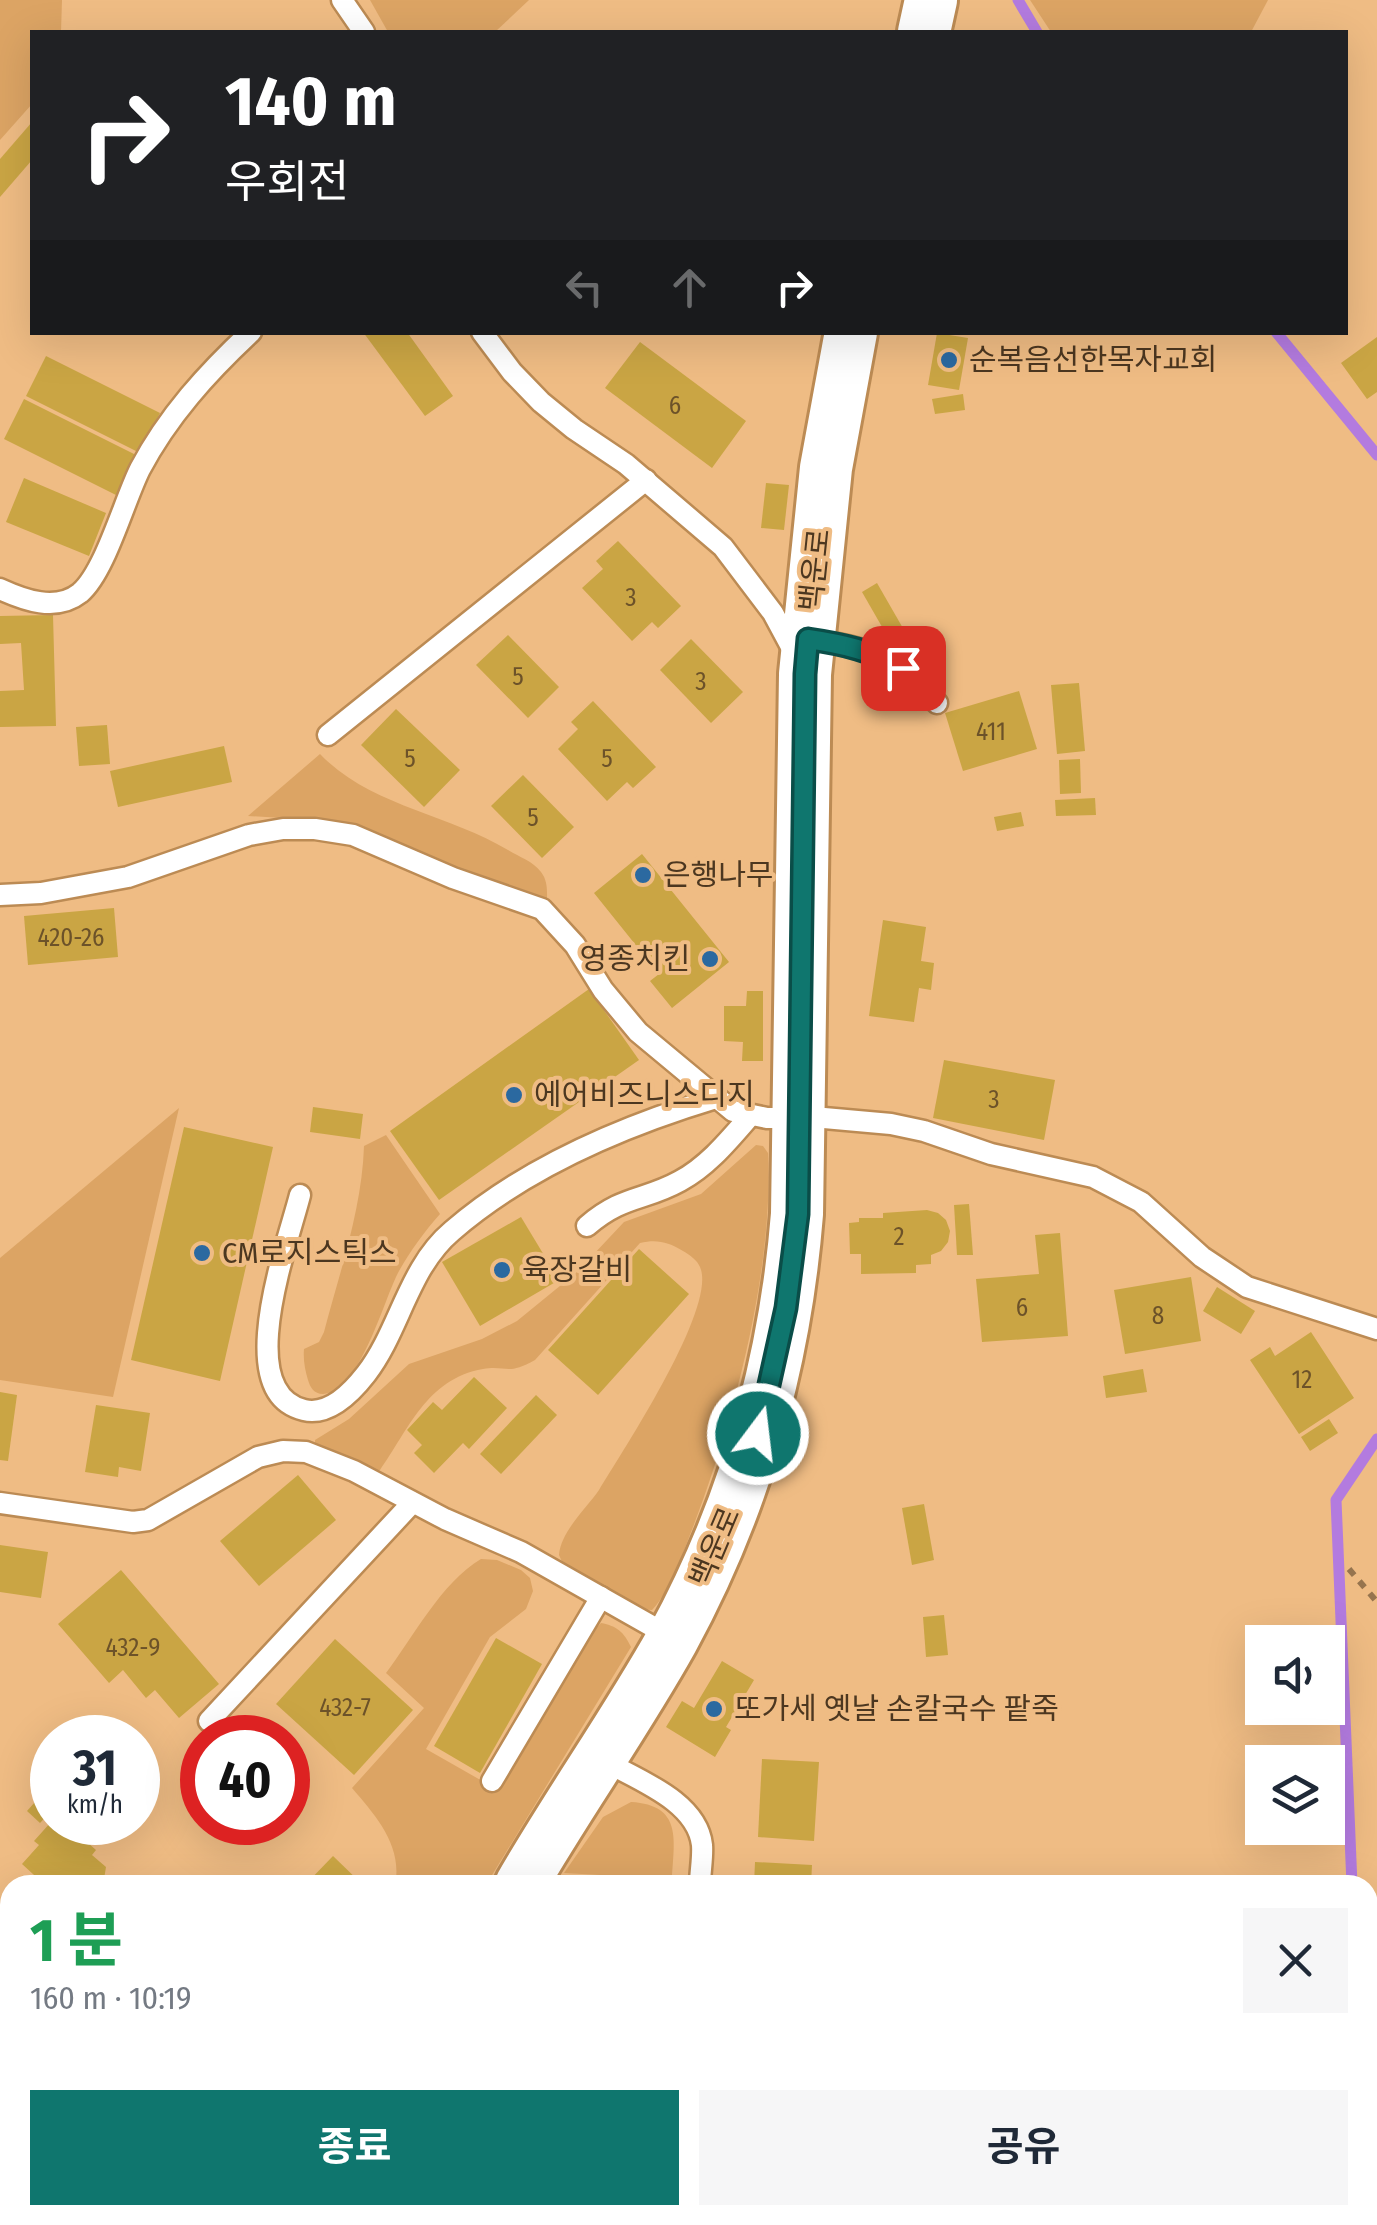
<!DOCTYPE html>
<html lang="ko">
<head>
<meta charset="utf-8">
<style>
	body { margin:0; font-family:"Fira Sans Condensed","Noto Sans KR",sans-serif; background:#f6f6f7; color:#1f2937; height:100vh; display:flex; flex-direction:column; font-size:38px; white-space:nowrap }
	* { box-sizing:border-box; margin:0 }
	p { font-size:32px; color:#747a83 }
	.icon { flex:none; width:55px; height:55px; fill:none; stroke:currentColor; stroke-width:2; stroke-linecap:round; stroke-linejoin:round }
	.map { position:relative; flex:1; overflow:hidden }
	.panel { position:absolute; left:0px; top:1875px; width:1378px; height:350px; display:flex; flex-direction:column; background:#fff; border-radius:30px 30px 0 0; box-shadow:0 10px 40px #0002 }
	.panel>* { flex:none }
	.banner { position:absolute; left:30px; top:30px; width:1318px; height:305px; border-radius:0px; box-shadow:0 10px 40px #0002; background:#202124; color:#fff; overflow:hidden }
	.buttons { position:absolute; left:1245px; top:1625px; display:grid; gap:20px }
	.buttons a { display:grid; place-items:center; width:100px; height:100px; border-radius:0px; background:#fff; box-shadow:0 10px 40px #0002; font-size:50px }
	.speed { position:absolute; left:30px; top:1715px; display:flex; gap:20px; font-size:50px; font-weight:700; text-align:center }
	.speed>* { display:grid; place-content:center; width:130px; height:130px; border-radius:50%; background:#fff; box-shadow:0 10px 40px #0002; line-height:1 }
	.speed small { font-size:25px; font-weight:400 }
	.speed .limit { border:15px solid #d22; background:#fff; color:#111 }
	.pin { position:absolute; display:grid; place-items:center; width:85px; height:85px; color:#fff; margin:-42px; border-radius:20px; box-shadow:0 5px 15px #0006 }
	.me { position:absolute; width:110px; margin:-55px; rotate:15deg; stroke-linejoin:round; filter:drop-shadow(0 0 8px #0008) }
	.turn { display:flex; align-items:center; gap:35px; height:210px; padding:0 30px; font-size:45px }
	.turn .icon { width:130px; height:130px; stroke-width:2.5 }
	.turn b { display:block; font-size:70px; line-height:85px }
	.lanes { display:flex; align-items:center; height:95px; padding:0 30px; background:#0003; justify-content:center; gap:50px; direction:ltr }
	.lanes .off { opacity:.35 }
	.round { display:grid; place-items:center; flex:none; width:105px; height:105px; border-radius:0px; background:#f6f6f7 }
	.summary { display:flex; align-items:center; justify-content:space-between; height:170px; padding:0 30px }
	h1 { font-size:60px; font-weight:700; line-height:75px; color:#1e9e55 }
	.cta { display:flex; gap:20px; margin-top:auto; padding:20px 30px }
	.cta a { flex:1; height:115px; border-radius:0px; background:#0f766e; color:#fff; font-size:40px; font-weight:700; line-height:115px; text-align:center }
	.cta a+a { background:#f6f6f7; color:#1f2937 }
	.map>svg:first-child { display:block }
	.green { fill:#dca464 }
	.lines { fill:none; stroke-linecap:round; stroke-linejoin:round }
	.stream { stroke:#b37bdf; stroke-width:11 }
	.building { fill:#caa544 }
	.service-casing { stroke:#bc8b54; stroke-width:25 }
	.tertiary-casing { stroke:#bc8b54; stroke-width:58 }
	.path { stroke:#96744e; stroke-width:6; stroke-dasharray:8 8; stroke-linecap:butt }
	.service { stroke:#fff; stroke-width:20 }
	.tertiary { stroke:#fff; stroke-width:52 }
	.route-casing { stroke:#0a4d48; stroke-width:25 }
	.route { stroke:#0f766e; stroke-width:18 }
	.poi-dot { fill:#2b69a0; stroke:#efbc84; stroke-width:4 }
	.labels { text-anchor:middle; stroke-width:8; stroke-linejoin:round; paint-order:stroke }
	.number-label { font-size:25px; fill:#6c5229 }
	.poi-label { font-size:30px; fill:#4c3720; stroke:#efbc84; text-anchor:start }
	.street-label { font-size:30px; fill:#4c3720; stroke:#efbc84 }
</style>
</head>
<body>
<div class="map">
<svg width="1377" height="2225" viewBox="0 0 1377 2225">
	<rect width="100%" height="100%" fill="#efbc84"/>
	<g class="green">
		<path d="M0 0H62L61 32H32V104L0 140Z"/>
		<path d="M370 0H529L495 32H388Z"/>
		<path d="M1030 0H1268L1251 32H1051Z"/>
		<path d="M320 754C370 806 448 814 508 850 519 857 533 861 541 872 548 881 547 891 547 902L299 819 248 816Z"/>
		<path d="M179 1108 113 1397 0 1380V1258Z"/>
		<path d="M386 1135 440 1214C424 1232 411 1250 399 1271 384 1298 361 1391 323 1394 314 1394 310 1387 308 1380 305 1370 303 1359 304 1349L319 1342 324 1332C340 1271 362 1209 364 1146Z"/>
		<path d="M756 1145 763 1146 768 1153C774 1268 734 1420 693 1527 682 1554 672 1589 652 1610L639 1609 563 1564 559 1555C561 1531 586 1509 599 1490 622 1452 718 1307 700 1267 697 1260 690 1255 683 1251 668 1242 657 1239 640 1243L535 1360C507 1376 507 1365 483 1369 426 1379 408 1431 380 1470L374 1471 315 1443V1440L349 1419 409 1364 482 1339 517 1321 577 1272 624 1222 701 1194Z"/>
		<path d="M481 1559 497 1560 521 1570 530 1578 533 1591 526 1609 490 1637 426 1749 498 1790 594 1630 601 1623C617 1626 624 1632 631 1647L486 1885H395C403 1846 376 1816 352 1788L424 1708 386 1673C414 1636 441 1583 481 1559Z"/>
		<path d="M631 1802C683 1805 674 1840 672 1879L564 1873 603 1817Z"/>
	</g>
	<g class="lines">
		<g class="stream">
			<path d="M1018 0 1037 32"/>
			<path d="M1276 332 1377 455"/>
			<path d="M1352 1885 1336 1500 1377 1439"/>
			<path d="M1230 2225 1237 2215"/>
		</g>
	</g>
	<g class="building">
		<path d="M32 122V160L0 197V159Z"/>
		<path d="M363 332H407L453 396 425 416Z"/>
		<path d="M937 333 968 338 959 390 928 385Z"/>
		<path d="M1377 337V392L1367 399 1341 363Z"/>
		<path d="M640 342 746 421 712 468 605 388Z"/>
		<path d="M46 356 160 413 140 453 26 396Z"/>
		<path d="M963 394 965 410 935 414 932 399Z"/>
		<path d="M24 399 138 456 118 496 4 439Z"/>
		<path d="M24 478 106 513 89 556 6 522Z"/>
		<path d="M766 483 789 485 784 530 761 528Z"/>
		<path d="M618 541 681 606 658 628 652 622 632 641 582 588 603 569 596 561Z"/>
		<path d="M877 583 904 630 889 639 862 592Z"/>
		<path d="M53 615 56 726 0 727V691L24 690 21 643 0 644V616Z"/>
		<path d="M508 635 559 687 528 718 476 665Z"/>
		<path d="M691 639 743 692 711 723 660 670Z"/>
		<path d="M1079 683 1085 751 1057 754 1051 685Z"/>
		<path d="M1019 691 1037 749 963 771 945 713Z"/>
		<path d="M593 701 656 767 633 788 627 782 607 801 558 749 578 729 571 722Z"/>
		<path d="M396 709 460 770 424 807 361 745Z"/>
		<path d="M107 725 110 764 79 766 76 727Z"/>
		<path d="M224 746 232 782 118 807 110 771Z"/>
		<path d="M1080 759 1081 793 1060 794 1059 760Z"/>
		<path d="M523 775 574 827 542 858 491 806Z"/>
		<path d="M1095 798 1096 815 1056 816 1055 800Z"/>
		<path d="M1021 812 1024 826 997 831 994 817Z"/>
		<path d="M642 854 729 962 672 1008 650 981 659 974 594 893Z"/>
		<path d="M114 908 118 957 28 965 24 916Z"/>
		<path d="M883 920 926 927 921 961 934 963 931 990 919 988 914 1022 869 1016Z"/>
		<path d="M589 989 639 1060 439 1200 390 1131Z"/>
		<path d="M747 991H763V1061H742L743 1042 724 1041V1006H746Z"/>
		<path d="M944 1060 1055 1080 1044 1140 933 1118Z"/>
		<path d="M313 1107 363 1114 360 1139 310 1132Z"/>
		<path d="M184 1127 273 1147 220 1381 131 1360Z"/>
		<path d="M969 1204 973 1255H957L954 1205Z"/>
		<path d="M927 1210 938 1213 946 1220 950 1231 948 1242 941 1251 931 1255V1264L916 1265V1273L861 1274V1254H850L849 1223 859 1222V1218H883V1213Z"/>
		<path d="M521 1217 559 1280 480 1326 442 1262Z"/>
		<path d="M1060 1233 1068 1336 982 1342 976 1279 1039 1274 1035 1235Z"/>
		<path d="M639 1249 689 1294 598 1395 548 1350Z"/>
		<path d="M1191 1277 1201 1341 1125 1354 1114 1290Z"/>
		<path d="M1217 1287 1255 1311 1241 1334 1203 1311Z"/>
		<path d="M1311 1332 1354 1398 1299 1434 1250 1360 1270 1347 1275 1356Z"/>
		<path d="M1143 1369 1147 1392 1106 1398 1103 1376Z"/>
		<path d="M474 1377 507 1408 469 1449 463 1443 434 1473 414 1453 422 1445 407 1430 433 1402 442 1410Z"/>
		<path d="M0 1392 17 1395 8 1461 0 1460Z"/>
		<path d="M536 1395 557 1415 501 1474 480 1454Z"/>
		<path d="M96 1405 150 1413 141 1471 119 1467 118 1477 85 1472Z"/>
		<path d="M1329 1419 1338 1433 1310 1451 1301 1437Z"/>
		<path d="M298 1475 336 1520 259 1586 220 1541Z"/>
		<path d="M924 1504 934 1560 912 1565 902 1508Z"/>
		<path d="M0 1545 48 1552 41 1598 0 1592Z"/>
		<path d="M121 1570 219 1684 179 1718 155 1690 146 1698 123 1670 109 1683 58 1624Z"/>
		<path d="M944 1615 948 1655 926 1657 923 1617Z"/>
		<path d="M496 1638 542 1664 480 1773 434 1746Z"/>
		<path d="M335 1639 413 1710 354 1775 276 1704Z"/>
		<path d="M722 1661 754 1680 726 1727 731 1730 715 1757 666 1727 682 1701 694 1708Z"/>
		<path d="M762 1759 819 1762 814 1841 758 1837Z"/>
		<path d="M43 1793 52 1802V1810L40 1823 27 1811Z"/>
		<path d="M51 1822H74L92 1839 88 1843 96 1850 92 1855 106 1867 103 1885H45L22 1864 39 1845 34 1841Z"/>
		<path d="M333 1856 363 1885H305Z"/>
		<path d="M755 1862 812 1865 811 1885H754Z"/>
		<path d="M594 1879 642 1881V1885H594Z"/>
		<path d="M1377 2009V2094L1368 2088V2025Z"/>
		<path d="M198 2215H237L236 2225H198Z"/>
		<path d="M504 2215H559L558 2225H503Z"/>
		<rect x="742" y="2215" width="65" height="10"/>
		<path d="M1347 2215H1363L1377 2225H1341Z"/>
	</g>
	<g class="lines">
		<defs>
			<g id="service">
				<path d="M342 0 364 32"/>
				<path d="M482 332 512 372 541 402 574 429 626 464 723 547 773 613 795 654"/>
				<path d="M0 589C24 600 56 612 80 593 105 572 124 501 140 469 168 416 207 373 251 332"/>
				<path d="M810 639C870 648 896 657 937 703"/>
				<path d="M328 735 646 480"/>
				<path d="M0 895 41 893 128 877 249 835 283 829H315L353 835 453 878 542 909 575 945 603 990 638 1032 733 1111 767 1118H824L891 1124 924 1131 991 1154 1093 1177 1141 1202 1202 1257 1247 1287 1377 1329"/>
				<path d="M300 1195C288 1243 231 1393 304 1410 329 1416 352 1392 366 1374 400 1330 408 1268 452 1231 526 1167 623 1126 716 1098"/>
				<path d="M587 1226C623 1195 644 1201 680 1181 708 1166 729 1140 750 1116"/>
				<path d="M0 1503 133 1522 148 1520 258 1457 283 1451 306 1452 354 1471 445 1519 521 1552 671 1637"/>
				<path d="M209 1721 412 1503"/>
				<path d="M601 1759C635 1779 697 1800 702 1845 703 1858 700 1872 700 1885"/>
				<path d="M492 1781 601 1597"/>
				<path d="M0 2051 10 2063"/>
				<path d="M0 2109 10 2102"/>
				<path d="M1368 2136 1377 2142"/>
				<path d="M145 2221 146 2215"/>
				<path d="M332 2225 357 2215"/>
				<path d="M1271 2225 1278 2215"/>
			</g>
			<g id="tertiary">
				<path d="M924 32 931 0"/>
				<path d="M521 1885C569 1802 625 1724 672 1640 744 1508 785 1364 797 1214L805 674 826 468 851 332"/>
				<path d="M394 2225 395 2215"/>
			</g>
		</defs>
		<use href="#service" class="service-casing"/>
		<use href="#tertiary" class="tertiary-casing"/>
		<path class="path" d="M1349 1569 1377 1602"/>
		<use href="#service" class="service"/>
		<use href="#tertiary" class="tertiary"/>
	</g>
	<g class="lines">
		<defs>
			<path id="route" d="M758 1434 786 1308 798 1214 805 674 808 639C843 644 872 651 903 668"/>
		</defs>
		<use href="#route" class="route-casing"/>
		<use href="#route" class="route"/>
	</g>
	<g class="poi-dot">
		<circle cx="949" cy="360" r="10"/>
		<circle cx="643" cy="875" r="10"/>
		<circle cx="710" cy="959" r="10"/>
		<circle cx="514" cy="1095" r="10"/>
		<circle cx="202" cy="1253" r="10"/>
		<circle cx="502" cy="1270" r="10"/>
		<circle cx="714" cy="1709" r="10"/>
	</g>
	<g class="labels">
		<g class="number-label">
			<text x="675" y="414">6</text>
			<text x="631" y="606">3</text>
			<text x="518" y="685">5</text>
			<text x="701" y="690">3</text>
			<text x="991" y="740">411</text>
			<text x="410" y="767">5</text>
			<text x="607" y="767">5</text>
			<text x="533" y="826">5</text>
			<text x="71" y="946">420-26</text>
			<text x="994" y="1108">3</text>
			<text x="899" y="1245">2</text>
			<text x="1022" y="1316">6</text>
			<text x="1158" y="1324">8</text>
			<text x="1302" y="1388">12</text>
			<text x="133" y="1656">432-9</text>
			<text x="345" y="1716">432-7</text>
		</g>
		<g class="poi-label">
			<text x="969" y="370">순복음선한목자교회</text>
			<text x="663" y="885">은행나무</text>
			<text x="690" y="969" text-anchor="end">영종치킨</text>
			<text x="534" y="1105">에어비즈니스디지</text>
			<text x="222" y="1263">CM로지스틱스</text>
			<text x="522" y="1280">육장갈비</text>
			<text x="734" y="1719">또가세 옛날 손칼국수 팥죽</text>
		</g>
		<g class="street-label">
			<text transform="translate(815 570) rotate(-84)" y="10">백운로</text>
			<text transform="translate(715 1547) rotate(-67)" y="10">백운로</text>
		</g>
	</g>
</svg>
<div class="buttons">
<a><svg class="icon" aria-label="sound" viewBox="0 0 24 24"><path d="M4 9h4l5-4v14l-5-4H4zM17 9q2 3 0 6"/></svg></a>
<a><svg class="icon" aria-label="layers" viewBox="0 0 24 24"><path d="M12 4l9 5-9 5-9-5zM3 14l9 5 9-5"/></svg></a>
</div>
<div class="speed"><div>31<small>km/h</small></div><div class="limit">40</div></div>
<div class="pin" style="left:903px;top:668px;background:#d93025"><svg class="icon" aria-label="arrive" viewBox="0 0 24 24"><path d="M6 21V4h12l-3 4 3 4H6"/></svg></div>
<svg class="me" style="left:758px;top:1434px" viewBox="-20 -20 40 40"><circle r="17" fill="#0f766e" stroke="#fff" stroke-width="3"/><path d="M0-11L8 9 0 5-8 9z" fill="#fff"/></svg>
<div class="banner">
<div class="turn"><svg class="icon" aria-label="right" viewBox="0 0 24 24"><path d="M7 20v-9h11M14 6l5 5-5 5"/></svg><div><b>140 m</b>우회전</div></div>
<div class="lanes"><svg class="icon off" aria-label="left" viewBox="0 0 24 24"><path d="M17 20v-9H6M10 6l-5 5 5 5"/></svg><svg class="icon off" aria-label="ahead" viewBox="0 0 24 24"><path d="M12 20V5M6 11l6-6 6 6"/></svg><svg class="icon" aria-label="right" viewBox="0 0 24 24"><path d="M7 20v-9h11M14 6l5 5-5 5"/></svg></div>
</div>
<section class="panel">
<div class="summary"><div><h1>1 분</h1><p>160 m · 10:19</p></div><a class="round"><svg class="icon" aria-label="close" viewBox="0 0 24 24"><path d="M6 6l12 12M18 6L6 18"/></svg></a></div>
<div class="cta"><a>종료</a><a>공유</a></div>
</section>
</div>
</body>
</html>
